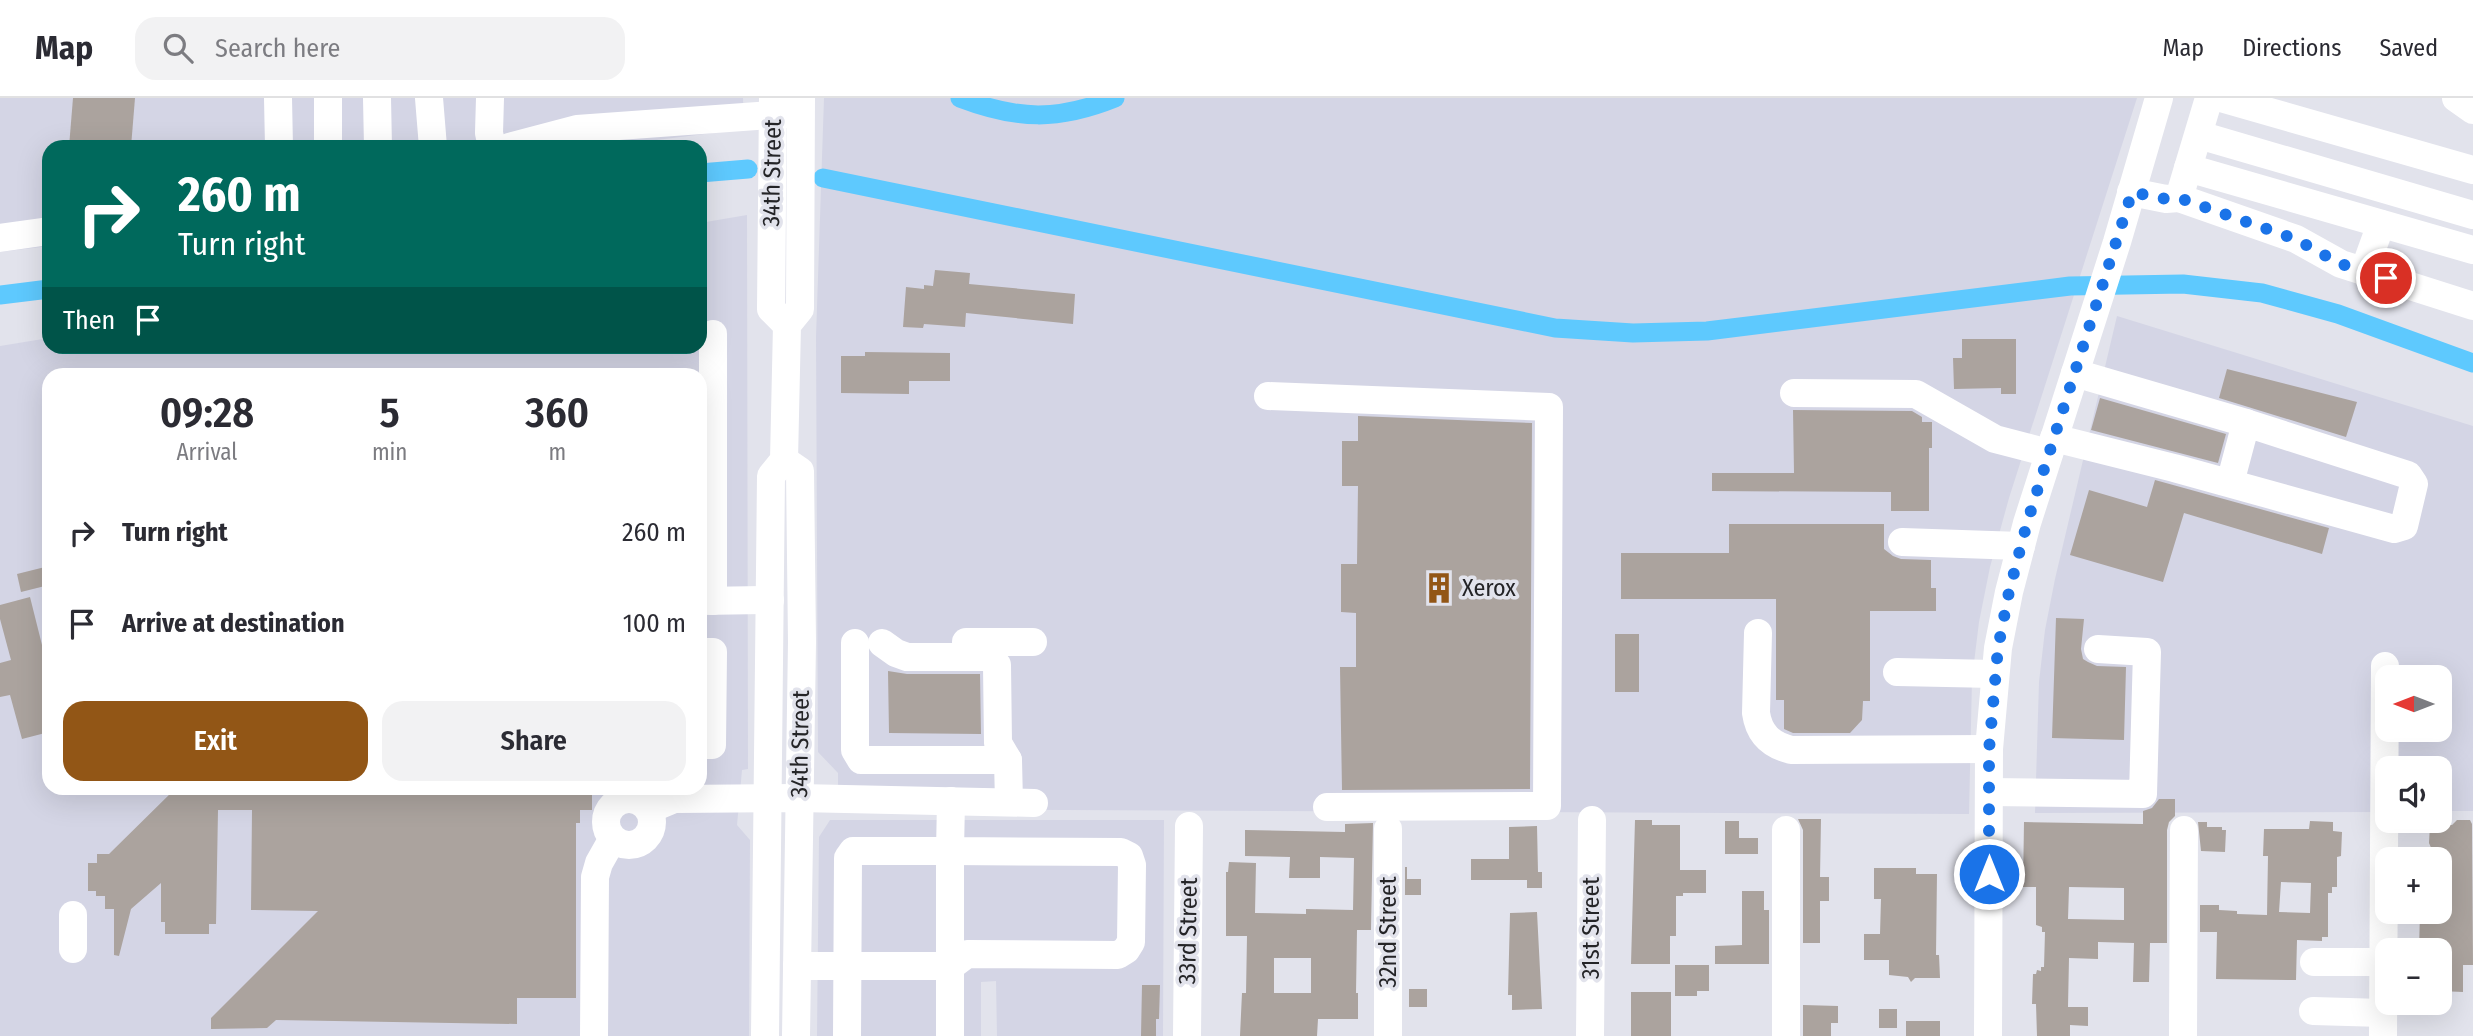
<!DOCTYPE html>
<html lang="en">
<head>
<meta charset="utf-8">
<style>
	body { margin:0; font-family:"Fira Sans Condensed",sans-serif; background:#f2f2f3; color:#2b2b33; height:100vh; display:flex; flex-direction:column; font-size:26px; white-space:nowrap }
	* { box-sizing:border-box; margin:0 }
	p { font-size:23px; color:#7c7c81 }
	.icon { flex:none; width:38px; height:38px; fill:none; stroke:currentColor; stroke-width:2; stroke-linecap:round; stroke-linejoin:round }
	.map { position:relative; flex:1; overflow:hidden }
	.details { position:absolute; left:42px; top:270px; width:665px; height:427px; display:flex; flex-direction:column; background:#fff; border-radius:21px; box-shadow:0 7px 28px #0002 }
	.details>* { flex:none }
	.guide { position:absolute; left:42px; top:42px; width:665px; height:214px; border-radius:21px; box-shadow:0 7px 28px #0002; background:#00695c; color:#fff; overflow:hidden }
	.needle { width:46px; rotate:270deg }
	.fabs { position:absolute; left:2375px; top:567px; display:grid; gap:14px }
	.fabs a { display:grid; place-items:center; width:77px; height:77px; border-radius:14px; background:#fff; box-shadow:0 7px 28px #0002; font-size:35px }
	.pin { position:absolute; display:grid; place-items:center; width:60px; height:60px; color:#fff; margin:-30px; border:4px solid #fff; border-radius:50%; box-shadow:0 2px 7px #0007 }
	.me { position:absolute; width:77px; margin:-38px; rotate:0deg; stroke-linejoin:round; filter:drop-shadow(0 0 5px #0008) }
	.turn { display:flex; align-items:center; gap:24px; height:147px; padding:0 21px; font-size:32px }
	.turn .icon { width:91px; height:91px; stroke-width:2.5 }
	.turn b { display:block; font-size:49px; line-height:60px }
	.then { display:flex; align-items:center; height:66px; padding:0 21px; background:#0003; gap:14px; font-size:26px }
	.eta { display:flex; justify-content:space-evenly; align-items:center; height:119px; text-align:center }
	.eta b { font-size:42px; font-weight:600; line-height:49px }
	.primary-button { display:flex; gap:14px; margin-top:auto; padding:14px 21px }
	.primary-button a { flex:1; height:80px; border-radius:21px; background:#925616; color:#fff; font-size:28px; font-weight:600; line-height:80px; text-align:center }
	.primary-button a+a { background:#f2f2f3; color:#2b2b33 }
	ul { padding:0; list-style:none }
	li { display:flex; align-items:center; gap:21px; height:91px; padding:0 21px }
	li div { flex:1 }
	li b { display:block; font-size:26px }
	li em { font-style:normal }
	header { display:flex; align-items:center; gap:42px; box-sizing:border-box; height:98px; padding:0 35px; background:#fff; border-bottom:2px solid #e1e1e2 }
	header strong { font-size:33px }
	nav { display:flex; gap:38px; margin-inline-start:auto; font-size:24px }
	.search { width:490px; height:63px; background:#f2f2f3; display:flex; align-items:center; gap:18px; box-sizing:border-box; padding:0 24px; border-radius:21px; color:#7c7c81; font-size:26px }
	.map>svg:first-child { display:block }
	.built { fill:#d4d5e5; fill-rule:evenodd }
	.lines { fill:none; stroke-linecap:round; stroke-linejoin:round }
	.canal { stroke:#5ec9fe; stroke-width:19 }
	.building { fill:#aba39e; fill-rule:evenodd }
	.minor { stroke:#fff; stroke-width:28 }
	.route { stroke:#1a73e8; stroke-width:12; stroke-dasharray:0 21.6 }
	.labels { text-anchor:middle; stroke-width:7; stroke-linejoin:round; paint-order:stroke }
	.street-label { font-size:24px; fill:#242427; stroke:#e2e3ec }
	.poi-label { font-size:24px; fill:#242427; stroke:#e2e3ec; text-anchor:start }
</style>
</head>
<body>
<header>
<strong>Map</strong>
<div class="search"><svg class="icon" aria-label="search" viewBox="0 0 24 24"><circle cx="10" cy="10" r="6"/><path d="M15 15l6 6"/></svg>Search here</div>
<nav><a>Map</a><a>Directions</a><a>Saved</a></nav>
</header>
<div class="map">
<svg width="2473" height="938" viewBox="0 0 2473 938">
	<rect width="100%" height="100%" fill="#e2e3ec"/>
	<g class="built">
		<path d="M0 0H743L744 31 601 49H49V148L0 154Z"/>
		<path d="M824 0H2137L2009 400 1990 469 1979 524 1972 581 1969 716 838 711V675L818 654 816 239Z"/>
		<path d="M747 117 748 671 742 672 737 727 750 742 749 938H0V248L49 240V248H700V125ZM49 276H700V690H49Z"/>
		<path d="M2117 218 2473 328V713H2440V670H2387V714L2035 715 2039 584 2045 532 2055 481ZM2387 579H2440V632H2387Z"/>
		<path d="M830 722H1164L1163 938H997L996 883 981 884V938H817L819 739Z"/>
	</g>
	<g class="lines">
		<g class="canal">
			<path d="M960 0C1018 22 1058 23 1115 0"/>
			<path d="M700 75 748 71"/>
			<path d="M823 80 1555 230 1633 235 1707 233 2070 188 2183 186 2262 195 2338 216 2473 265"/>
			<path d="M0 197 49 191"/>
		</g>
	</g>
	<g class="building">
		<path d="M73 0H135L131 49H69Z"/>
		<path d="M935 172 970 175 969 186 1075 196 1073 226 966 215 965 229 924 226 923 230 903 229 906 189 924 191V187L933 188Z"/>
		<path d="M1962 241H2016V296H2001V290L1954 291 1953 260H1962Z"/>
		<path d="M865 254 950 255V283H909V296L841 295V258H865Z"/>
		<path d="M2227 271 2357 304 2346 339 2219 300Z"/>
		<path d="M2100 300 2226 336 2218 365 2091 332Z"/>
		<path d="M1793 312 1912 313 1922 319V324H1932V350H1929V413H1891V394L1712 393V375H1794Z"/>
		<path d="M1358 318 1532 325 1530 691 1342 692 1340 569H1356V515L1341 514V466H1357L1358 388H1342V343H1358Z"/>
		<path d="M2155 382 2329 430 2322 456 2184 415 2163 484 2070 457 2089 392 2147 409Z"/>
		<path d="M1729 426H1884V451L1893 458 1901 461 1931 462V490H1936V513H1870V603H1863L1862 622 1850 635H1793L1784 631V602H1776V501H1621V455H1729Z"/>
		<path d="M49 468V487L21 494 17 476Z"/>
		<path d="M30 499 43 551 49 550V588L43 589 49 614V634L22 641 10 597 0 599V565L11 562 0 521V507Z"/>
		<path d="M2056 520 2084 521 2081 551 2083 561 2088 564 2097 568 2126 569 2124 642 2052 640Z"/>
		<rect x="1615" y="536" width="24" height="58"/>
		<path d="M888 573 907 576H980L981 636 889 635Z"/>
		<path d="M176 690H592V712H580V725H576V900H517V926L276 922 267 930 211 931V920L318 813 251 812 252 712H218L216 826H209V836H165V824H161V785L131 811 119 858 114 857V811H105V798H96V793H88V765H97V756H109Z"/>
		<path d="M2159 701H2175V718L2169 724 2167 732V845H2150L2149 884H2133L2134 845 2098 844V861L2069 860 2068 909H2088V928L2070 927V938H2037L2036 906H2032L2033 876H2036L2037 872 2041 873V869H2044L2045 834H2042V829L2036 827V789H2023L2024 724 2143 726V713L2152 710ZM2069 789 2124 790V822L2068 821Z"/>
		<path d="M1798 721H1821L1820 779H1829V803H1820V845H1803V732Z"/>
		<path d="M1635 722H1652V727H1680V772H1706V795H1683V798H1676V838H1670V866H1631Z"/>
		<path d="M2457 722H2470L2472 726 2473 867H2463V894L2440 893V852H2419L2420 814H2440V752H2432L2429 745 2430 727H2452Z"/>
		<path d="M1725 723H1739V740H1758V756H1725Z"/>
		<path d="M2310 723 2333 724V733L2342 734 2341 758 2337 759V789H2332V795H2328V839H2322V843L2297 842 2296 882 2216 881 2217 834H2200V807H2219V812L2237 813V816L2267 817 2268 758H2263L2264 731H2309ZM2281 784 2311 785 2310 815 2279 814Z"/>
		<path d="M2198 724H2207V729H2222V732H2226L2225 754 2201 753Z"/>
		<path d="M1373 725 1371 832H1357L1356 895H1358V921H1318L1317 938H1240L1242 895H1246L1247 838H1226V774H1228L1229 764 1256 765 1255 815 1306 816V811L1353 812 1354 760 1320 759V780H1289L1290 759 1245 758V732L1345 734V726ZM1274 860H1311V895H1274Z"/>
		<path d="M1537 728 1538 774H1542V790H1527V782H1471V761H1509V729Z"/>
		<path d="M1405 769H1407V781H1421V797H1405Z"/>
		<path d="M1874 770H1916V776H1937L1936 857H1939L1940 880H1915L1911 884 1908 879 1889 877V862H1864V836H1880L1881 801H1874Z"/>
		<path d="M1742 793H1764V812H1769V866H1715V848L1742 847Z"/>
		<path d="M1537 814 1542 911 1512 912V897H1508L1510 815Z"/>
		<path d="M1675 867H1709V893H1697V898H1675Z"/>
		<path d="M1142 887H1160L1159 921H1156V938H1141Z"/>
		<rect x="1409" y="891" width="18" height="18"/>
		<rect x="1631" y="894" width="40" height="44"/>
		<path d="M1803 907 1838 908V925H1831V938H1803Z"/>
		<rect x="1879" y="911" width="18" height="19"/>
		<rect x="1906" y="923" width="34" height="15"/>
	</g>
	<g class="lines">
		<g class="minor">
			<path d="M278 0 279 49"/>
			<path d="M328 0V49"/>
			<path d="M377 0 378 49"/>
			<path d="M429 0 433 49"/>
			<path d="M490 0 489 35 492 49"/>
			<path d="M773 0 771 211 787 227"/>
			<path d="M2221 0 2473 72"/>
			<path d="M2456 0 2473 12"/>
			<path d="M2199 37 2473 117"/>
			<path d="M509 49 577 31 800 15"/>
			<path d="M2188 70 2473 152"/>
			<path d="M2131 94 2166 101 2179 100 2209 0"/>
			<path d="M2179 100 2296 141 2341 166 2473 208"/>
			<path d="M0 140 49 133"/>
			<path d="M2364 173 2381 126"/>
			<path d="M713 236V503"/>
			<path d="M2075 275 2246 325"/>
			<path d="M1794 295 1916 296 1995 341 2049 355"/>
			<path d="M1268 298 1549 309 1547 708 1327 709"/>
			<path d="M2054 340 2174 370 2394 431 2404 428 2414 386 2408 377 2246 325 2230 385"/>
			<path d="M784 362 800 373 802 544 796 938"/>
			<path d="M1902 444 2021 448"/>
			<path d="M700 503 770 502"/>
			<path d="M1758 535 1756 615C1759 636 1771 647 1791 652L1989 651"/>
			<path d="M966 544H1033"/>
			<path d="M855 545V652L861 662H1008L1009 704"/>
			<path d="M882 545 896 555 907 559H990L997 567 998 645 1008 662"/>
			<path d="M700 554H713L712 647H700"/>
			<path d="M1897 574 1995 576"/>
			<path d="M1989 694 2143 696 2147 554 2098 551"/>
			<circle cx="629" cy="724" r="23"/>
			<path d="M650 711 674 701 799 700 1034 705"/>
			<path d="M73 817V851"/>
			<path d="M2314 864H2383"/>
			<path d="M797 868H951L967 856 1118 857 1126 852 1131 844 1132 767 1129 758 1121 754 950 753 951 703"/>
			<path d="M2313 913 2383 915"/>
			<path d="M594 938 595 779 599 765 612 742"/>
			<path d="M765 938 771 378 784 362 787 227 800 211 801 0"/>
			<path d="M847 938 848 760 853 753H950V938"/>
			<path d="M1187 938 1189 728"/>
			<path d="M1388 938V731"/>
			<path d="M1590 938 1592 722"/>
			<path d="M1786 938V732"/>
			<path d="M1988 938 1989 651 1998 550 2009 494 2027 425 2117 144 2159 0"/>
			<path d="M2183 938 2184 732"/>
			<path d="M2383 938 2385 568"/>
		</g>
	</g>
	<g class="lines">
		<path class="route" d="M1989 776V652L1998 550 2009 494 2027 425 2132 94 2166 101 2179 100 2295 141 2341 166 2386 180"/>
	</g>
	<defs>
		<symbol id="building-bare" viewBox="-9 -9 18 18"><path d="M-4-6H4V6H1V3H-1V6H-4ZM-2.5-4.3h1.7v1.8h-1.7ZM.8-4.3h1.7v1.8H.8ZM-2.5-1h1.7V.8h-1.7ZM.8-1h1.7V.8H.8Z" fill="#925616" stroke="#e2e3ec" stroke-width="2.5" paint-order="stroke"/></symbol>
	</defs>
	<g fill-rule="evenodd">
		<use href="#building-bare" x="1417" y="468" width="44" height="44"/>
	</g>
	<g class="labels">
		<g class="street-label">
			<text transform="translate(772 75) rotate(-89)" y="8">34th Street</text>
			<text transform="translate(800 646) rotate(-89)" y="8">34th Street</text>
			<text transform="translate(1591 830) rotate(-90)" y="8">31st Street</text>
			<text transform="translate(1188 833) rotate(-89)" y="8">33rd Street</text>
			<text transform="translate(1388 834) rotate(-90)" y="8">32nd Street</text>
		</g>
		<g class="poi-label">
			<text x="1462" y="498">Xerox</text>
		</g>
	</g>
</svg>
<div class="fabs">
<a><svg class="needle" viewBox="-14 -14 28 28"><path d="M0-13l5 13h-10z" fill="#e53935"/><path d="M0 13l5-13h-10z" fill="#7c7c81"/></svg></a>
<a><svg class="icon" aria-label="sound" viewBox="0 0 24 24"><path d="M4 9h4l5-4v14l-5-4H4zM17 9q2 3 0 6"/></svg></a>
<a>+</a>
<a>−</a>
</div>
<div class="pin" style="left:2386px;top:180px;background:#d93025"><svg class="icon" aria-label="arrive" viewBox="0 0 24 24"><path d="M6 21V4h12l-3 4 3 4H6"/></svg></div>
<svg class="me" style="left:1989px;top:776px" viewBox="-20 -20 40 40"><circle r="17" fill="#1a73e8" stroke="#fff" stroke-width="3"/><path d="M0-11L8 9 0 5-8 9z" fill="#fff"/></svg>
<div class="guide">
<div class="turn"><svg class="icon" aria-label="right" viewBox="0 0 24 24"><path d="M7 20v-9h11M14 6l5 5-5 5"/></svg><div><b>260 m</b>Turn right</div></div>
<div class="then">Then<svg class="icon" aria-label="arrive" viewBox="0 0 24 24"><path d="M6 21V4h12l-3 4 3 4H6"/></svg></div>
</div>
<section class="details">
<div class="eta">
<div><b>09:28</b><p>Arrival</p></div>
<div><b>5</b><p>min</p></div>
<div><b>360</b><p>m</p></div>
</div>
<ul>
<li><svg class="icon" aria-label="right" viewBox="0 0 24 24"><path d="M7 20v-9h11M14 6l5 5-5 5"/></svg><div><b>Turn right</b></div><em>260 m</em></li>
<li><svg class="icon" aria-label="arrive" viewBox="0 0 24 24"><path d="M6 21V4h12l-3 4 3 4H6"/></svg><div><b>Arrive at destination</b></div><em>100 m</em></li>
</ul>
<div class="primary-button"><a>Exit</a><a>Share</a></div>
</section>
</div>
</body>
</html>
